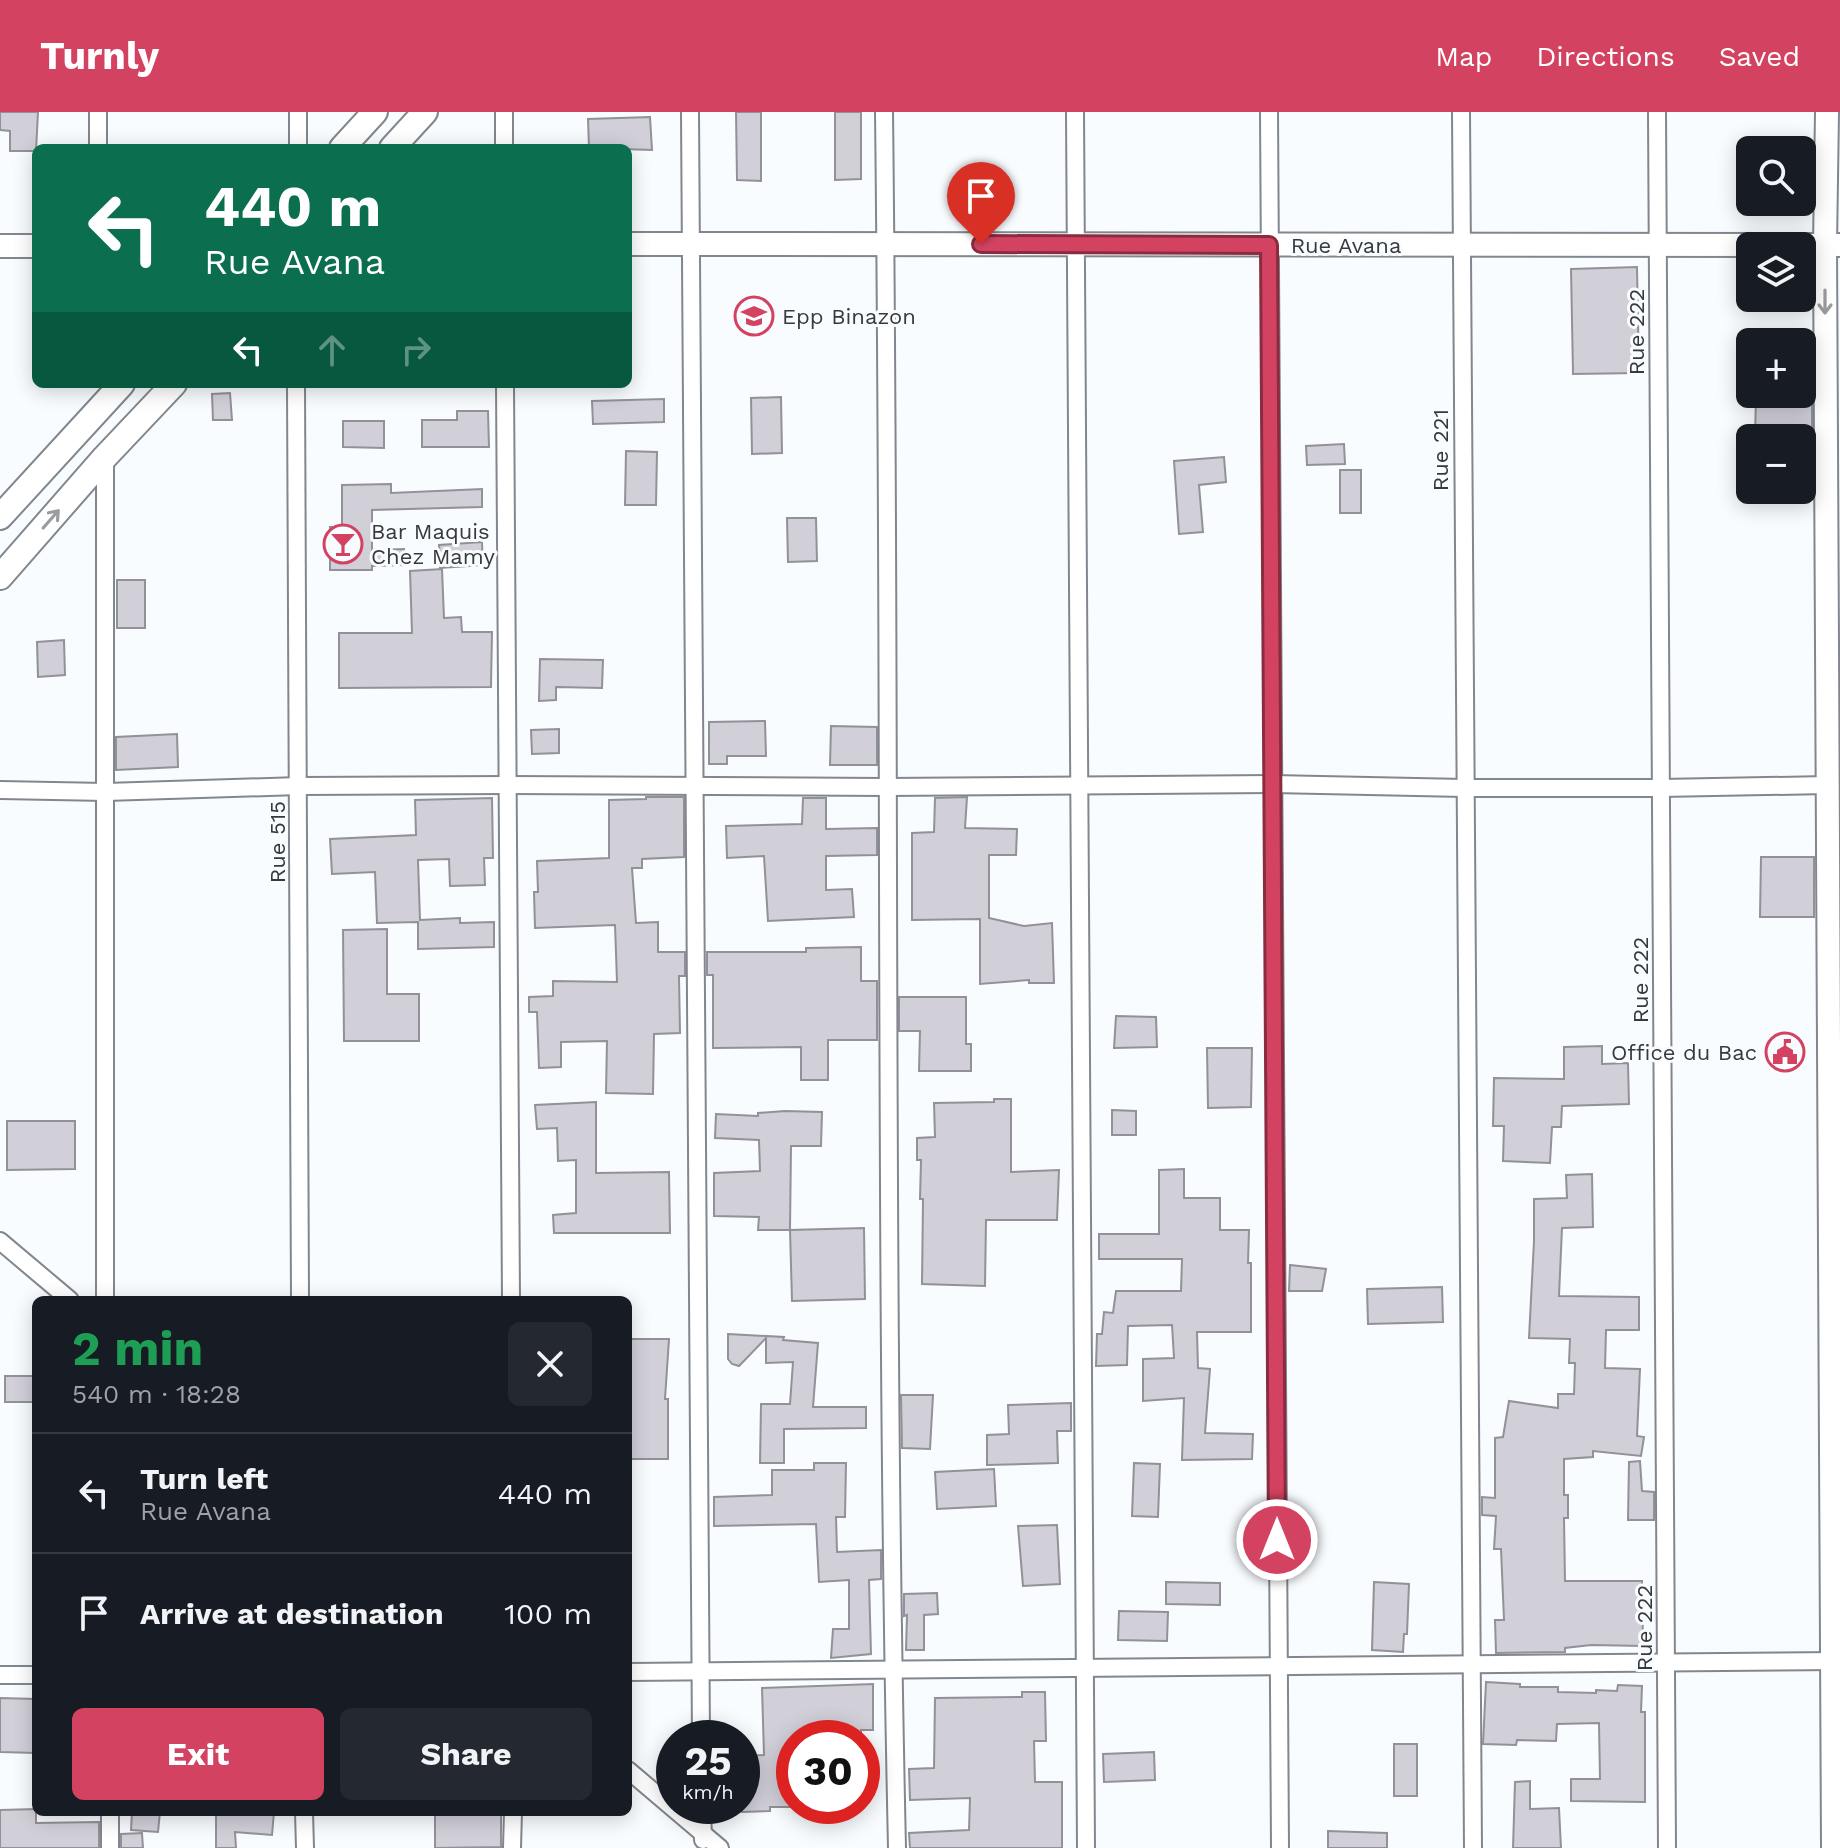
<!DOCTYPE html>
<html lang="en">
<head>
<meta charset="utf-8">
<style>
	body { margin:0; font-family:"Work Sans",sans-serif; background:#242831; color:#f1f3f6; height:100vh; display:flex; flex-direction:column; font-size:30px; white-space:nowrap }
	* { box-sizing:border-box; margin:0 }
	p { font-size:26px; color:#9ea1a6 }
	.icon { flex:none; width:44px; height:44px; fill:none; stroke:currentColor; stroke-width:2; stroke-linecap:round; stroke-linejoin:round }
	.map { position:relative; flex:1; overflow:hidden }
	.side { position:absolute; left:32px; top:1184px; width:600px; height:520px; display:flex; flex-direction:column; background:#171b24; border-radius:12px; box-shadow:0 4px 20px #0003 }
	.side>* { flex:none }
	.guide { position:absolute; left:32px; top:32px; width:600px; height:244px; border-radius:12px; box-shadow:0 4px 20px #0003; background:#0b6e4f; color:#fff; overflow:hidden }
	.tools { position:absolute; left:1736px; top:24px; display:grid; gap:16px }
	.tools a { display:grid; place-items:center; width:80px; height:80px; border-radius:12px; background:#171b24; box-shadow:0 4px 20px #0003; font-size:40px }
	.speed { position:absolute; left:656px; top:1608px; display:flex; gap:16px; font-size:40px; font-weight:700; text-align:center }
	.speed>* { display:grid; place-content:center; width:104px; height:104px; border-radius:50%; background:#171b24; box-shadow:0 4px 20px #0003; line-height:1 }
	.speed small { font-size:20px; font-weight:400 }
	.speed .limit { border:12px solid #d22; background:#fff; color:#111 }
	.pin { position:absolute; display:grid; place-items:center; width:68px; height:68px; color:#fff; margin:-82px -34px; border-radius:50% 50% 50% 0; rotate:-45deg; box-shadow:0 0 8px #0007 }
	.pin .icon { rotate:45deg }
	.me { position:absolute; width:88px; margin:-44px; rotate:0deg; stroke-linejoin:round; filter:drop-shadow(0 0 6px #0008) }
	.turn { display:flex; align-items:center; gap:28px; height:168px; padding:0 40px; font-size:36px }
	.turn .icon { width:104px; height:104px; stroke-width:2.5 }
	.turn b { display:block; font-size:56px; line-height:68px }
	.lanes { display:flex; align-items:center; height:76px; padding:0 40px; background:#0003; justify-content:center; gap:40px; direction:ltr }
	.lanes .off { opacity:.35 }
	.round { display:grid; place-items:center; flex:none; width:84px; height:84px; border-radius:12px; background:#242831 }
	.summary { display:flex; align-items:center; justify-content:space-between; height:136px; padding:0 40px }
	h1 { font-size:48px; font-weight:700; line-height:60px; color:#1e9e55 }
	.button { display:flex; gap:16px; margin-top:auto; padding:16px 40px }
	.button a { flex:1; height:92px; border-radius:12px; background:#d34361; color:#fff; font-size:32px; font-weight:700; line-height:92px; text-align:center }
	.button a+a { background:#242831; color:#f1f3f6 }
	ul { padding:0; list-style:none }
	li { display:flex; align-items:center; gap:24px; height:120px; padding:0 40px; border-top:2px solid #363941 }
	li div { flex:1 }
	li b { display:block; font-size:30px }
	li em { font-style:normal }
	header { display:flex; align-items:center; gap:48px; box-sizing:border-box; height:112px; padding:0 40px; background:#d34361; color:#fff }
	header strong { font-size:38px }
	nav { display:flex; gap:44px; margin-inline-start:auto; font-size:28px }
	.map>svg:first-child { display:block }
	.building { fill:#d1cfd8; stroke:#929098; stroke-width:2 }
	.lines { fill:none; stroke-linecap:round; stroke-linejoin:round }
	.minor-casing { stroke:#81878e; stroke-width:20 }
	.secondary-casing { stroke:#81878e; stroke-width:26 }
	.primary-casing { stroke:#81878e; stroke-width:28 }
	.minor { stroke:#fff; stroke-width:16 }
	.secondary { stroke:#fff; stroke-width:22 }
	.primary { stroke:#fff; stroke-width:24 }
	.oneway { stroke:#9b9c9e }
	.route-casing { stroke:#892c3f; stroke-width:20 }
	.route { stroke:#d34361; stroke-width:14 }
	.labels { text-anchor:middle; stroke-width:6; stroke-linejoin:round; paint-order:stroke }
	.street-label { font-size:22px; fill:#37393c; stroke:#f9fcff }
	.poi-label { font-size:22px; fill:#37393c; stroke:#f9fcff; text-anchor:start }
</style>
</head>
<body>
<header>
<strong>Turnly</strong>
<nav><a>Map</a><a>Directions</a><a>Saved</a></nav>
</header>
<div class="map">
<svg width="1840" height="1736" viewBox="0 0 1840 1736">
	<rect width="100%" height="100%" fill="#f9fcff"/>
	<g class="building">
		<path d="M0 0H38L36 39H10V19L0 18Z"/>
		<path d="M736 0H761V69L737 68Z"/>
		<path d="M835 0H861V67L835 68Z"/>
		<path d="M650 5 652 38 589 36 588 7Z"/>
		<path d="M1637 155 1639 261 1573 262 1571 157Z"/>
		<path d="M230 281 232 308H213L212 282Z"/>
		<path d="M1756 282H1812V326H1755Z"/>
		<path d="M781 285 782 341 752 342 751 286Z"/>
		<path d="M664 287V310L593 312 592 289Z"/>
		<path d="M457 299H488L489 335H422V308H457Z"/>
		<path d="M343 309H384V336L343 335Z"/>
		<path d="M1344 332 1345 352 1307 353 1306 334Z"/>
		<path d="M626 339 657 340 656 393H625Z"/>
		<path d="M1224 345 1226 370 1199 373 1203 420 1179 422 1174 349Z"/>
		<rect x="1340" y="358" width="21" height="43"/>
		<path d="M391 372V381L482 377V395L372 398V438L404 437V453L372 454V458H330V415H342V373Z"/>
		<path d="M787 406H816L817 449 788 450Z"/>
		<path d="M482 430 483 453 440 456 439 433Z"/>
		<path d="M442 457 444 506 461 505 462 520H492L491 575 339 576V521H412L410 459Z"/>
		<rect x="117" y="468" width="28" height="48"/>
		<path d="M64 528 65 563 38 565 37 530Z"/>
		<path d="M540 547 603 548 602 576 556 575V588L539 589Z"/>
		<path d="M765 609 766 644H727V652H709V610Z"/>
		<path d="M831 614 877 615V653H830Z"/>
		<path d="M559 617V641L532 642 531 618Z"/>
		<path d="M177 622 178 655 116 658V625Z"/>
		<path d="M646 685H684V745L642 747V756H632L636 811 658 810V840H685V864H679L680 921 654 922 653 982 606 981 607 929 561 930V955L539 956 537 900H529V885L553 884V869L617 870 615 813 535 816 534 780H538L537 749 609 746V688L646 687Z"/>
		<path d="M967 685 965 716 1017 717 1016 743H989V806L1024 814 1052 811 1054 871H1029V868L980 872V807L912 808V721L934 720 935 686Z"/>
		<path d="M492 686 493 746H484L485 773 450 774 449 747 418 748 420 808 460 806V811L494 810V835L418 837V810L377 811 375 760 332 762 330 727 416 723 415 688Z"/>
		<path d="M803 686H826V717L877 716V743L826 744V778L852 777 854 805 768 809 764 744 727 746 726 714 802 712Z"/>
		<path d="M1761 745H1814V805H1760Z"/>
		<path d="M387 817V882H419V929H344L343 818Z"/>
		<path d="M861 835V869H877V928H828V968H801V935L713 936V863H707V840H806V836Z"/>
		<path d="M899 885H966V932H971V959H919L920 919H899Z"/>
		<path d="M1116 904 1156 905 1157 935 1114 936Z"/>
		<path d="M1602 934V952L1628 951 1629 992 1562 994 1561 1015H1552L1550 1051 1503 1049 1504 1014H1493L1494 966 1564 967V935Z"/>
		<path d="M1207 936H1252L1251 995 1208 996Z"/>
		<path d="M994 987H1011V1060L1059 1058 1057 1108H986L985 1174 922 1172 923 1087H920L921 1048H917V1026L935 1025 934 991 994 990Z"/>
		<path d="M596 990V1061L669 1060 670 1121H554L553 1103 576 1101V1048L558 1049 557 1016 537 1017 535 993Z"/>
		<path d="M1112 998 1136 999V1023H1112Z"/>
		<path d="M785 999 822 1000 821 1034H791L790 1118H758L759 1105 714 1104V1061L760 1059 759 1028 715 1026 716 1002 758 1004V1001Z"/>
		<path d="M7 1009H75V1057L7 1058Z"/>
		<path d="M1184 1057V1086H1220V1118H1249L1248 1151H1251V1220H1197L1198 1256 1210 1257 1205 1321 1253 1322 1252 1347 1182 1348 1184 1286 1143 1289V1247L1174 1246 1172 1213 1128 1214 1127 1253 1096 1254 1097 1222H1102L1104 1200 1113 1201 1116 1179H1181L1182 1147H1099V1122H1159V1058Z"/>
		<path d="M1592 1062 1593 1115 1562 1116 1559 1184 1639 1185V1218H1606L1605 1256 1640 1257 1637 1324 1644 1325 1641 1344 1593 1339V1345L1564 1347V1383H1568V1406H1564L1565 1469H1642L1643 1534 1591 1533 1565 1536V1540L1496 1541 1495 1508H1504L1501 1437H1494L1496 1404 1482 1403V1385L1495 1386V1326L1503 1325 1509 1289 1558 1296V1282H1574L1575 1251H1569L1570 1227 1529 1226 1534 1129V1087L1567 1086 1566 1063Z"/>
		<path d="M864 1116 865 1187 792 1189 790 1118Z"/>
		<path d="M1290 1153 1326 1157 1322 1179H1289Z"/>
		<path d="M1442 1175 1443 1210 1368 1212 1367 1177Z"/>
		<path d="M728 1222 784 1225 783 1228 818 1231 813 1295H866V1316L784 1317V1351H760L761 1292H790L793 1250 766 1251V1226L739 1254 732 1252 728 1247Z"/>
		<path d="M628 1227H669L665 1287H668V1347H628Z"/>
		<rect x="5" y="1264" width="31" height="26"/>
		<path d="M901 1283H933L930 1337 902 1336Z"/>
		<path d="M1071 1291V1319H1057L1058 1351 987 1353V1323L1009 1322 1008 1293Z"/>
		<path d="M1640 1349 1642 1379 1654 1380V1408H1628L1629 1350Z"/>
		<path d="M814 1351H846L845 1405H836L837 1440 881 1438V1467L869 1468 871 1542 831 1546 833 1517H849V1468L819 1470 816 1412 714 1414V1385L772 1383V1358H814Z"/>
		<path d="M1134 1351 1160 1352 1158 1405 1132 1404Z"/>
		<path d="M994 1357 996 1394 937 1397 935 1360Z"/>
		<path d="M1057 1413 1060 1472 1023 1474 1018 1414Z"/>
		<path d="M1166 1470 1220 1471V1493L1166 1492Z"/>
		<path d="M1374 1470 1409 1472 1407 1522H1404L1403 1540 1372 1538Z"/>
		<path d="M937 1481 938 1502 924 1503V1538H906L907 1503 904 1504V1482Z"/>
		<path d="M1119 1499 1168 1500 1167 1529 1118 1528Z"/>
		<path d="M1486 1570 1520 1572V1575H1558V1580L1596 1581V1578L1617 1579 1618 1573 1642 1574 1641 1600H1645V1690L1571 1689V1667H1600L1599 1611 1557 1612 1556 1629 1517 1628 1516 1633 1483 1632Z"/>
		<path d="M873 1572V1618H861V1626H794V1695H770V1699L742 1700V1644L764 1643 762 1576Z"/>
		<path d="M1022 1580H1045L1046 1629H1034L1035 1670H1062V1736H910L909 1721 969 1718 970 1686 910 1688 909 1657 934 1656 935 1586 1022 1585Z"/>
		<path d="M0 1586 36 1587V1641L0 1640Z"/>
		<rect x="1394" y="1632" width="23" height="52"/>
		<path d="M1154 1640 1155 1668 1104 1670 1103 1642Z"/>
		<path d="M1530 1669V1697L1559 1696 1561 1736H1513L1515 1670Z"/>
		<path d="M36 1697V1711L99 1710V1736H0V1698Z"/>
		<path d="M132 1700H160L158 1720 131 1718Z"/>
		<path d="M216 1700H274L272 1723 235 1720 236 1736H216Z"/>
		<path d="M501 1700V1735L435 1736V1703Z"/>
		<path d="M1328 1719 1387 1721V1736H1328Z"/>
		<path d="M142 1721 143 1736H121V1722Z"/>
	</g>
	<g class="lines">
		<defs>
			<g id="minor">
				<path d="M98 0V36"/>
				<path d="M298 0V36"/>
				<path d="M504 0V36"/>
				<path d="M690 0 701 1626"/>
				<path d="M884 0C891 579 884 1157 897 1736"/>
				<path d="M1075 0 1086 1736"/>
				<path d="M1269 0 1280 1736"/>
				<path d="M1461 0 1473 1736"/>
				<path d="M1657 0 1667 1736"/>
				<path d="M296 272 300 1188"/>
				<path d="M505 272 511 1188"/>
				<path d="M105 345V1188"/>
				<path d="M0 678 106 680 299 674 507 673 886 675 1273 672 1464 676H1661L1828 673"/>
				<path d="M0 1129 70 1188"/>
				<path d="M628 1560 1840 1549"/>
				<path d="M0 1563H36"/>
				<path d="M628 1658 720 1736"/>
				<path d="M702 1694 703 1728"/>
				<path d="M110 1700V1736"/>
				<path d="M304 1700 305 1736"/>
				<path d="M512 1736 513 1700"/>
			</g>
			<g id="secondary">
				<path d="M1827 0 1825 133 1833 1736"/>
				<path d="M628 132 1839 133"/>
				<path d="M0 134H36"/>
			</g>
			<g id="primary">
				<path d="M342 36 375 0"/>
				<path d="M392 36 425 0"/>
				<path d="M0 405 122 272"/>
				<path d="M0 465 105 345 174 272"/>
			</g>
		</defs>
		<use href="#minor" class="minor-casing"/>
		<use href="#secondary" class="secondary-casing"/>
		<use href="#primary" class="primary-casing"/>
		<use href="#minor" class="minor"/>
		<use href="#secondary" class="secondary"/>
		<use href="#primary" class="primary"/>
	</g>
	<defs><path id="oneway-shaft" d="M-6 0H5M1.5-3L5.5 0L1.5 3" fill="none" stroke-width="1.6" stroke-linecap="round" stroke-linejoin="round" transform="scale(2)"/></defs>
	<g class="oneway">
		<use href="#oneway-shaft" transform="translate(1825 190) rotate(90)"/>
		<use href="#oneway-shaft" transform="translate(51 407) rotate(-49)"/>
	</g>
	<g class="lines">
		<defs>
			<path id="route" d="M981 132 1269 133 1277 1428"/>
		</defs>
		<use href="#route" class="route-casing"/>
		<use href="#route" class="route"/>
	</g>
	<defs>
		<symbol id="school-ring" viewBox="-11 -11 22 22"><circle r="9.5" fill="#f9fcff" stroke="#d34361" stroke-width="1.5"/><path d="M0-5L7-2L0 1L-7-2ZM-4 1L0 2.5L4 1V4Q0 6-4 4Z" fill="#d34361"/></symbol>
		<symbol id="bar-ring" viewBox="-11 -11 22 22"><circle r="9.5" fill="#f9fcff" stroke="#d34361" stroke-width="1.5"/><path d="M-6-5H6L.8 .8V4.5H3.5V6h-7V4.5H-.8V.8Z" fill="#d34361"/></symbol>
		<symbol id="civic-ring" viewBox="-11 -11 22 22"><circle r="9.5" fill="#f9fcff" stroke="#d34361" stroke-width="1.5"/><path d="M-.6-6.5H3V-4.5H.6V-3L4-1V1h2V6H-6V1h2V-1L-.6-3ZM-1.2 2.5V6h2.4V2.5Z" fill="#d34361"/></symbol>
	</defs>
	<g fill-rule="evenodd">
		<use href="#school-ring" x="732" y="182" width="44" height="44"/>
		<use href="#bar-ring" x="321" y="410" width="44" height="44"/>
		<use href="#civic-ring" x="1763" y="918" width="44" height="44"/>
	</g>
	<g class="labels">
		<g class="street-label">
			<text x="1346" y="141">Rue Avana</text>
			<text transform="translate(1636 220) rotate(-90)" y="8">Rue 222</text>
			<text transform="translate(1440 338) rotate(-90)" y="8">Rue 221</text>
			<text transform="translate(277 730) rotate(-90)" y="8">Rue 515</text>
			<text transform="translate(1640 868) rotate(-90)" y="8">Rue 222</text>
			<text transform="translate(1644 1516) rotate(-90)" y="8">Rue 222</text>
		</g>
		<g class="poi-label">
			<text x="782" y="212">Epp Binazon</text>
			<text x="371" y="427">Bar Maquis<tspan x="371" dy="25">Chez Mamy</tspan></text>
			<text x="1757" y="948" text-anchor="end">Office du Bac</text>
		</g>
	</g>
</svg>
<div class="tools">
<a><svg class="icon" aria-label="search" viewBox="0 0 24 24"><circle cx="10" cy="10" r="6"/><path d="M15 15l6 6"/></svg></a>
<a><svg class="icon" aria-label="layers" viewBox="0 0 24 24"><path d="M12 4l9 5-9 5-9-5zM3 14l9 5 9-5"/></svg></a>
<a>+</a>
<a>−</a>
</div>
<div class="speed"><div>25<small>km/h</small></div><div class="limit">30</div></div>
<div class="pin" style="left:981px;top:132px;background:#d93025"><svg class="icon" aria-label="arrive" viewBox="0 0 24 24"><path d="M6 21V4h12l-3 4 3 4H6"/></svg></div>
<svg class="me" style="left:1277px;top:1428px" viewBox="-20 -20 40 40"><circle r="17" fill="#d34361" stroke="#fff" stroke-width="3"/><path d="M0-11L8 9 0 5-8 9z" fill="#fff"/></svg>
<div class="guide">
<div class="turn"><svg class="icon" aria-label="left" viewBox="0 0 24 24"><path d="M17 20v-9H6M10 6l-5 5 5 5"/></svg><div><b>440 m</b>Rue Avana</div></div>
<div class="lanes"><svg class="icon" aria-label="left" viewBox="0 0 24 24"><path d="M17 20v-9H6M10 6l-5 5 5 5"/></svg><svg class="icon off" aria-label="ahead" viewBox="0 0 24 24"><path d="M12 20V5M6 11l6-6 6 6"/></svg><svg class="icon off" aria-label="right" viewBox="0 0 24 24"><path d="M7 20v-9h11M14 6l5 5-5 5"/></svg></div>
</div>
<section class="side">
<div class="summary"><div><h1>2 min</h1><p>540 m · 18:28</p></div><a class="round"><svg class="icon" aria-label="close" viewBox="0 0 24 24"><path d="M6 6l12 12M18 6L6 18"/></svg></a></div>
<ul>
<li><svg class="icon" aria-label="left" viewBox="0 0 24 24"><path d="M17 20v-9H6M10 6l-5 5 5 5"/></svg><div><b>Turn left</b><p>Rue Avana</p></div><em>440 m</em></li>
<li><svg class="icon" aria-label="arrive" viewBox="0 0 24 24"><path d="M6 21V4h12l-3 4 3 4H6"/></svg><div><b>Arrive at destination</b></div><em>100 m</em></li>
</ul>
<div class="button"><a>Exit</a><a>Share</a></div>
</section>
</div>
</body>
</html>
